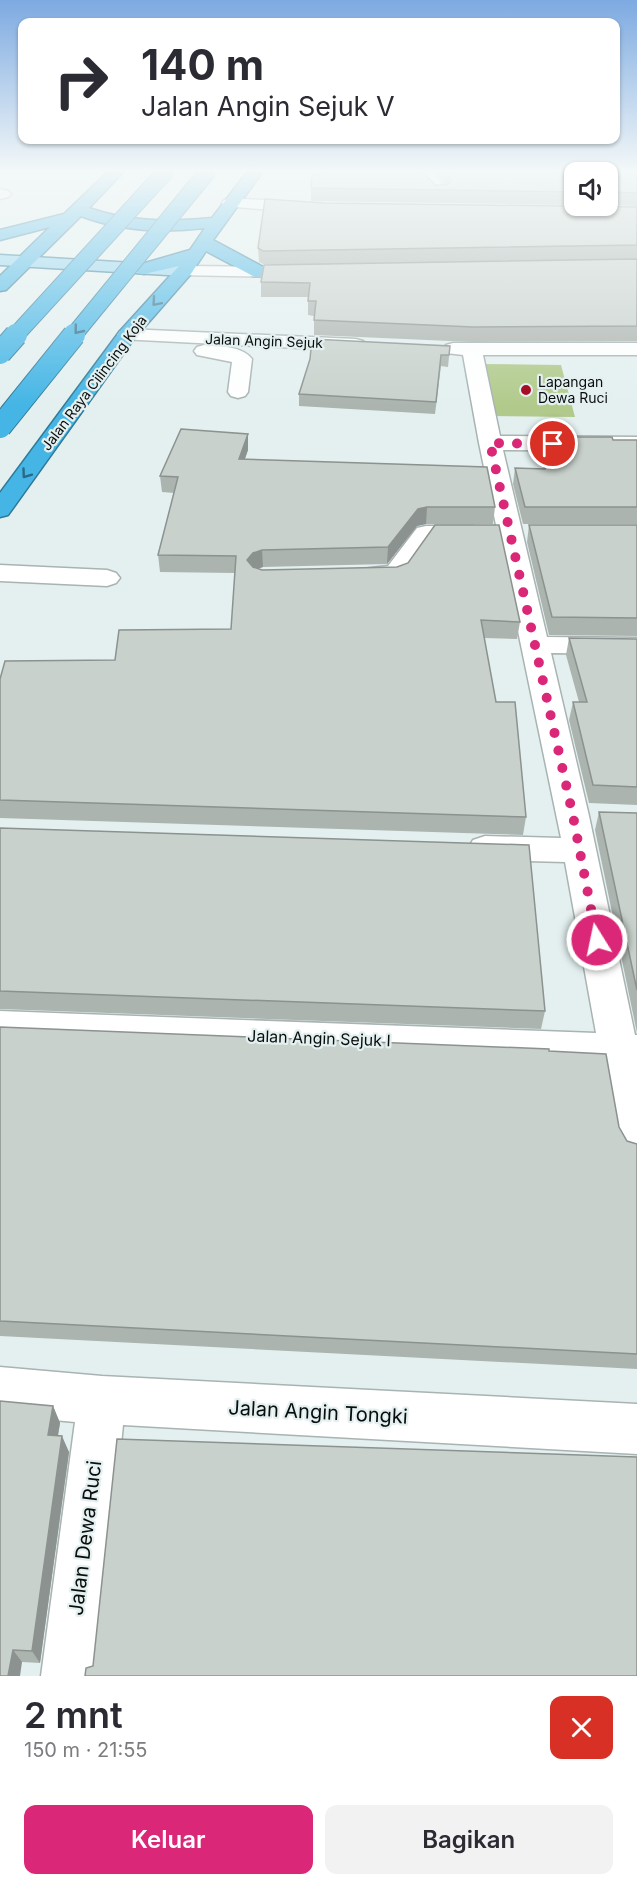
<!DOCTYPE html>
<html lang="id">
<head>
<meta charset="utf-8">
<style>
	body { margin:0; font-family:Inter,sans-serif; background:#f2f2f3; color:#2b2b33; height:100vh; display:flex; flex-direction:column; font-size:22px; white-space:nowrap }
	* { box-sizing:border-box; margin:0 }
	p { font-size:20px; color:#7c7c81 }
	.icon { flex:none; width:33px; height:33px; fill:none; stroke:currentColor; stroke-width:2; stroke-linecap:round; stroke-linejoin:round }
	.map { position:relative; height:1676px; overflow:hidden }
	.drawer { display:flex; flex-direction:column; background:#fff; flex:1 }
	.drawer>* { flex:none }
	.banner { position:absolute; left:18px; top:18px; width:602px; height:126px; border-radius:12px; box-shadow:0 2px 4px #0004; background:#fff; color:#2b2b33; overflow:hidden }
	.buttons { position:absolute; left:564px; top:162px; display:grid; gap:12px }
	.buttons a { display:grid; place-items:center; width:54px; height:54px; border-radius:12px; background:#fff; box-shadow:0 2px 4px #0004; font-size:30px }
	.pin { position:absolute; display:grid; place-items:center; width:51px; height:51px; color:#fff; margin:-26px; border:3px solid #fff; border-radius:50%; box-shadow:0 2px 6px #0007 }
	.me { position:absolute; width:66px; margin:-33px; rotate:350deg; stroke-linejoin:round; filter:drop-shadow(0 0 4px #0008) }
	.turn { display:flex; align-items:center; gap:21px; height:126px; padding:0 24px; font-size:27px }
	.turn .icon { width:78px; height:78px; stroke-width:2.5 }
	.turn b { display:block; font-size:42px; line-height:51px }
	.round { display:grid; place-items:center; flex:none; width:63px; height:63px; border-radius:12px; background:#f2f2f3 }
	.head { display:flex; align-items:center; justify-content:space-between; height:102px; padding:0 24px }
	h1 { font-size:36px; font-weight:600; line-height:45px }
	.cta { display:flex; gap:12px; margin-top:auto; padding:12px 24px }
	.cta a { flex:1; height:69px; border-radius:12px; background:#db2777; color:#fff; font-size:24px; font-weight:600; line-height:69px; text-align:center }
	.cta a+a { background:#f2f2f3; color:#2b2b33 }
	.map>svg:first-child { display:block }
	.green { fill:#b1ca8b }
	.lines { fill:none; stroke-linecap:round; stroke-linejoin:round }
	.minor-casing { stroke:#a8b3b2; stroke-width:3 }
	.major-casing { stroke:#2f7a99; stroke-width:3 }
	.highway-casing { stroke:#2f7a99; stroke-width:3 }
	.minor { fill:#fff; fill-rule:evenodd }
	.major { fill:#8fd3ef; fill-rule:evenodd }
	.highway { fill:#44b5e5; fill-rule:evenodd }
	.highway-bridge-far1-casing { stroke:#2f7a99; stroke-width:18; stroke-linecap:butt }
	.highway-bridge-casing { stroke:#2f7a99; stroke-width:24; stroke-linecap:butt }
	.highway-bridge-far1 { stroke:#44b5e5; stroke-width:16 }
	.highway-bridge { stroke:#44b5e5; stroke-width:22 }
	.wall { fill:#acb4af }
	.shaded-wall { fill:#8c928f }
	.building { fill:#c8d1cc; stroke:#8c928f; stroke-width:1.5 }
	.oneway { stroke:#296984 }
	.route { stroke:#db2777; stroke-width:10; stroke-dasharray:0 18 }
	.poi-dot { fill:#a60e25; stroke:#e4f0f0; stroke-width:2 }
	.labels { text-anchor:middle; stroke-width:4.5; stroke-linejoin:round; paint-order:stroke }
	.far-street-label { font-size:14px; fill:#090d0d; stroke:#e4f0f0 }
	.far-poi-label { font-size:14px; fill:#090d0d; stroke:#e4f0f0; text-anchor:start }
	.street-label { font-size:16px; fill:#090d0d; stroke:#e4f0f0 }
	.near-street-label { font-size:20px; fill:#090d0d; stroke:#e4f0f0 }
</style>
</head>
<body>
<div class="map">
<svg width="637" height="1676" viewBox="0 0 637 1676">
	<rect width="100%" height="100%" fill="#e4f0f0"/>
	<path class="green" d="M480 364 561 365 575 417 489 416Z"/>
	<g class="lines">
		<defs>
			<g id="minor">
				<path d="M422 171H436L441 184 449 193 446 196H436L426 186Z"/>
				<path d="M0 189 8 191 11 194 8 197 0 199Z"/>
				<path d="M230 198 308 203 316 208 308 213 224 206 222 203 224 200Z"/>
				<path d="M184 266 290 267 296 268 299 272 296 276 290 277 178 275 175 271 178 267Z"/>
				<path d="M127 329 356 339 363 341 366 345 363 349 356 351 120 339 117 335 120 331Z"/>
				<path d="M453 343H637V355H483L500 436 637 437V451L503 450 547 637 637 638V654L551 653 589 816 635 1035H637V1161L622 1156 616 1143 602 1066 0 1043V1011L596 1033 565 862 485 860 473 856 468 848 473 840 485 836 561 838 479 443 463 355 446 353 443 349 446 345Z"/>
				<path d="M204 345C218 346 243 346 252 359L248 392 245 396 238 398 231 396 228 392 232 362 197 355 194 351 197 347Z"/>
				<path d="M426 526H473L482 528 485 533 482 538 433 540 405 579 363 583 354 580 350 575 354 570 388 566 417 528Z"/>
				<path d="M0 565 107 570 116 573 120 578 116 583 107 586 0 581Z"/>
				<path d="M0 1367 102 1376 637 1404V1454L123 1425 97 1676H41L75 1422 0 1415Z"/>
			</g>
			<path id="major" d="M0 255 184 266 190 267 193 271 190 275 184 276 0 265Z"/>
			<path id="highway" d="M109 171H124L89 208C128 222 170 222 212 218L248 171H263L213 240 265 268 268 272 265 276H253L206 251 190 275 134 339 8 515 0 517V493L120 331 179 266 144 274 138 273 135 269 138 265 190 250 205 228C163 233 120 231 81 216L6 290 0 291V276L50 227 0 240V230L64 214Z"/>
		</defs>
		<use href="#minor" class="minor-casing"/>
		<use href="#major" class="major-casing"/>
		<use href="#highway" class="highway-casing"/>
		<use href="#minor" class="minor"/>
		<use href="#major" class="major"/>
		<use href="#highway" class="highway"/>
		<defs>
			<g id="highway-bridge-far1">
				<path d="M15 336 166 171"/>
				<path d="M73 336 208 171"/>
			</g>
			<g id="highway-bridge">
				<path d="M0 353 16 335"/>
				<path d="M0 427 74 335"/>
			</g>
		</defs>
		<use href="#highway-bridge-far1" class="highway-bridge-far1-casing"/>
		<use href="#highway-bridge" class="highway-bridge-casing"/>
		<use href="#highway-bridge-far1" class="highway-bridge-far1"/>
		<use href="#highway-bridge" class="highway-bridge"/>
	</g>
	<g class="wall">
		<path d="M438 171H637V206L608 205V172H574V205L311 201V188L322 175 425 174 435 185H445L443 183Z"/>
		<path d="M324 203 637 207V259L374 263 637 259V341L472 342 314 335V316L308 315V297H261V282L284 265 263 264 259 262 258 248Z"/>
		<path d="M450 346 448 367 441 366 435 414 299 406V394Z"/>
		<path d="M248 434V450L245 459 495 507 493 524H426L417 526 387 564 263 567 257 569 520 622 517 639 484 638 496 702 526 817 523 835 0 818V679L115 660 231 629 235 573 160 572 158 555 174 493 162 492 160 476Z"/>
		<path d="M546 437 613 440H637V524H523L513 484 515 468 543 469 544 453Z"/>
		<path d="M529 525H637V636L549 635 527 542Z"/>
		<path d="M569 638 637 639V805L589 803 569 720 573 702H579L566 655Z"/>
		<path d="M599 812 637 813V1033L595 830Z"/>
		<path d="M0 828 545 1011 541 1029 0 1009Z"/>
		<path d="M0 1027 549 1051 619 1127 627 1141 637 1144V1369L0 1336Z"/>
		<path d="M53 1406 60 1423 58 1436 69 1452 40 1663 22 1662 0 1676Z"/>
	</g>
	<g class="shaded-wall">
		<path d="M248 434V450L239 475V459Z"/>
		<path d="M427 507 426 524 417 526 387 564 388 547 418 509Z"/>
		<path d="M262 550 263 567 253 570 247 560 253 553Z"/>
		<path d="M53 1406 60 1423 55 1452 48 1435Z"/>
		<path d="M62 1436 69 1452 40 1663 32 1651Z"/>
		<path d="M13 1650 22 1662 20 1676H8Z"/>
	</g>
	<g class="building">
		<path d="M323 171H424L425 174 435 185H447L452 179 444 171H637V193L608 192V172H574V192L311 188 312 175H322Z"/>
		<path d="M265 199 324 203 637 207V245L263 251 258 248Z"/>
		<path d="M637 259V326L473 327 314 320 316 301H308L310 283 261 282 264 265Z"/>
		<path d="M312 339 450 346 449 355H441L436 402 299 394 310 359Z"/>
		<path d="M181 429 248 434 239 459 487 467 495 507H427L418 509 388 547 262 550 253 553 247 560 253 567 262 570 397 567 408 563 435 525H499L520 622 481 620 496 702H515L526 817 0 800V679L5 661 115 660 119 630 231 629 236 556 158 555 178 477 160 476Z"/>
		<path d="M546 437H612L613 440H637V507H525L515 468 545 469Z"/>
		<path d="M529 525H637V618L552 617Z"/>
		<path d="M569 638 637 639V787L593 785 573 702H587Z"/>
		<path d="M599 812 637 813V990Z"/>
		<path d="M0 828 529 845 545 1011 0 991Z"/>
		<path d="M0 1027 549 1049V1051L606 1054 619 1127 627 1141 637 1144V1354L0 1321Z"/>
		<path d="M0 1401 53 1406 48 1435 62 1436 32 1651 13 1650 8 1676H0Z"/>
		<path d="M117 1439 637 1457V1676H85L86 1668 93 1666Z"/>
	</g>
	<defs><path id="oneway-chevron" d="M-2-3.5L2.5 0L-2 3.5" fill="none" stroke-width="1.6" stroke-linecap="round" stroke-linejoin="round" transform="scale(1.5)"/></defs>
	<g class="oneway">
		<use href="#oneway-chevron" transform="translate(156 302) rotate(131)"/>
		<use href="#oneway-chevron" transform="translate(78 330) rotate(129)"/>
		<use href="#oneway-chevron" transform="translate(26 474) rotate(126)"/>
	</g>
	<linearGradient id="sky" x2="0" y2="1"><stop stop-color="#7daae1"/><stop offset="0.42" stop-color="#f3f8f8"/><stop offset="1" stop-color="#f3f8f8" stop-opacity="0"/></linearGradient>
	<rect width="637" height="406" fill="url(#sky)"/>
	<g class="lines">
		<path class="route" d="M553 444 490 443 573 816 597 940"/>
	</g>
	<circle class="poi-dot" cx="526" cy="390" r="6"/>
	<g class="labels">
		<g class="far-street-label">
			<text transform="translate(264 341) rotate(2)" y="5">Jalan Angin Sejuk</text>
			<text transform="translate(94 383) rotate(-53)" y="5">Jalan Raya Cilincing Koja</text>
		</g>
		<g class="far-poi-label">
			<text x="538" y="387">Lapangan<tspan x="538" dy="16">Dewa Ruci</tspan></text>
		</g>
		<g class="street-label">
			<text transform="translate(319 1038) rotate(2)" y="6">Jalan Angin Sejuk I</text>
		</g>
		<g class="near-street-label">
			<text transform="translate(318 1412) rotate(3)" y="7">Jalan Angin Tongki</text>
			<text transform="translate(85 1538) rotate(-83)" y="7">Jalan Dewa Ruci</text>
		</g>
	</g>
</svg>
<div class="buttons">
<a><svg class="icon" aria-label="sound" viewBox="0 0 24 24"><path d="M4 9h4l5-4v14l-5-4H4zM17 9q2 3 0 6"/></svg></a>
</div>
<div class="pin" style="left:553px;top:444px;background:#d93025"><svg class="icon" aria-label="arrive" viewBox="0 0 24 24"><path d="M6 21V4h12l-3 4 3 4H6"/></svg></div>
<svg class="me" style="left:597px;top:940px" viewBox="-20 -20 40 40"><circle r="17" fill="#db2777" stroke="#fff" stroke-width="3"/><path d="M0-11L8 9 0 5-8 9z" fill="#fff"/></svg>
<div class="banner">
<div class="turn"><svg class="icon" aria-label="right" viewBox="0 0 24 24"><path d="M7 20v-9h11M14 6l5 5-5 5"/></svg><div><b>140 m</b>Jalan Angin Sejuk V</div></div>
</div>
</div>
<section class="drawer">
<div class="head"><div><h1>2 mnt</h1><p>150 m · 21:55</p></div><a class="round" style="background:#d93025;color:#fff"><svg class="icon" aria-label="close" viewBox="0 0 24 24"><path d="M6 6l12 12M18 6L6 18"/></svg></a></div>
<div class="cta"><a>Keluar</a><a>Bagikan</a></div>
</section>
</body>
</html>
